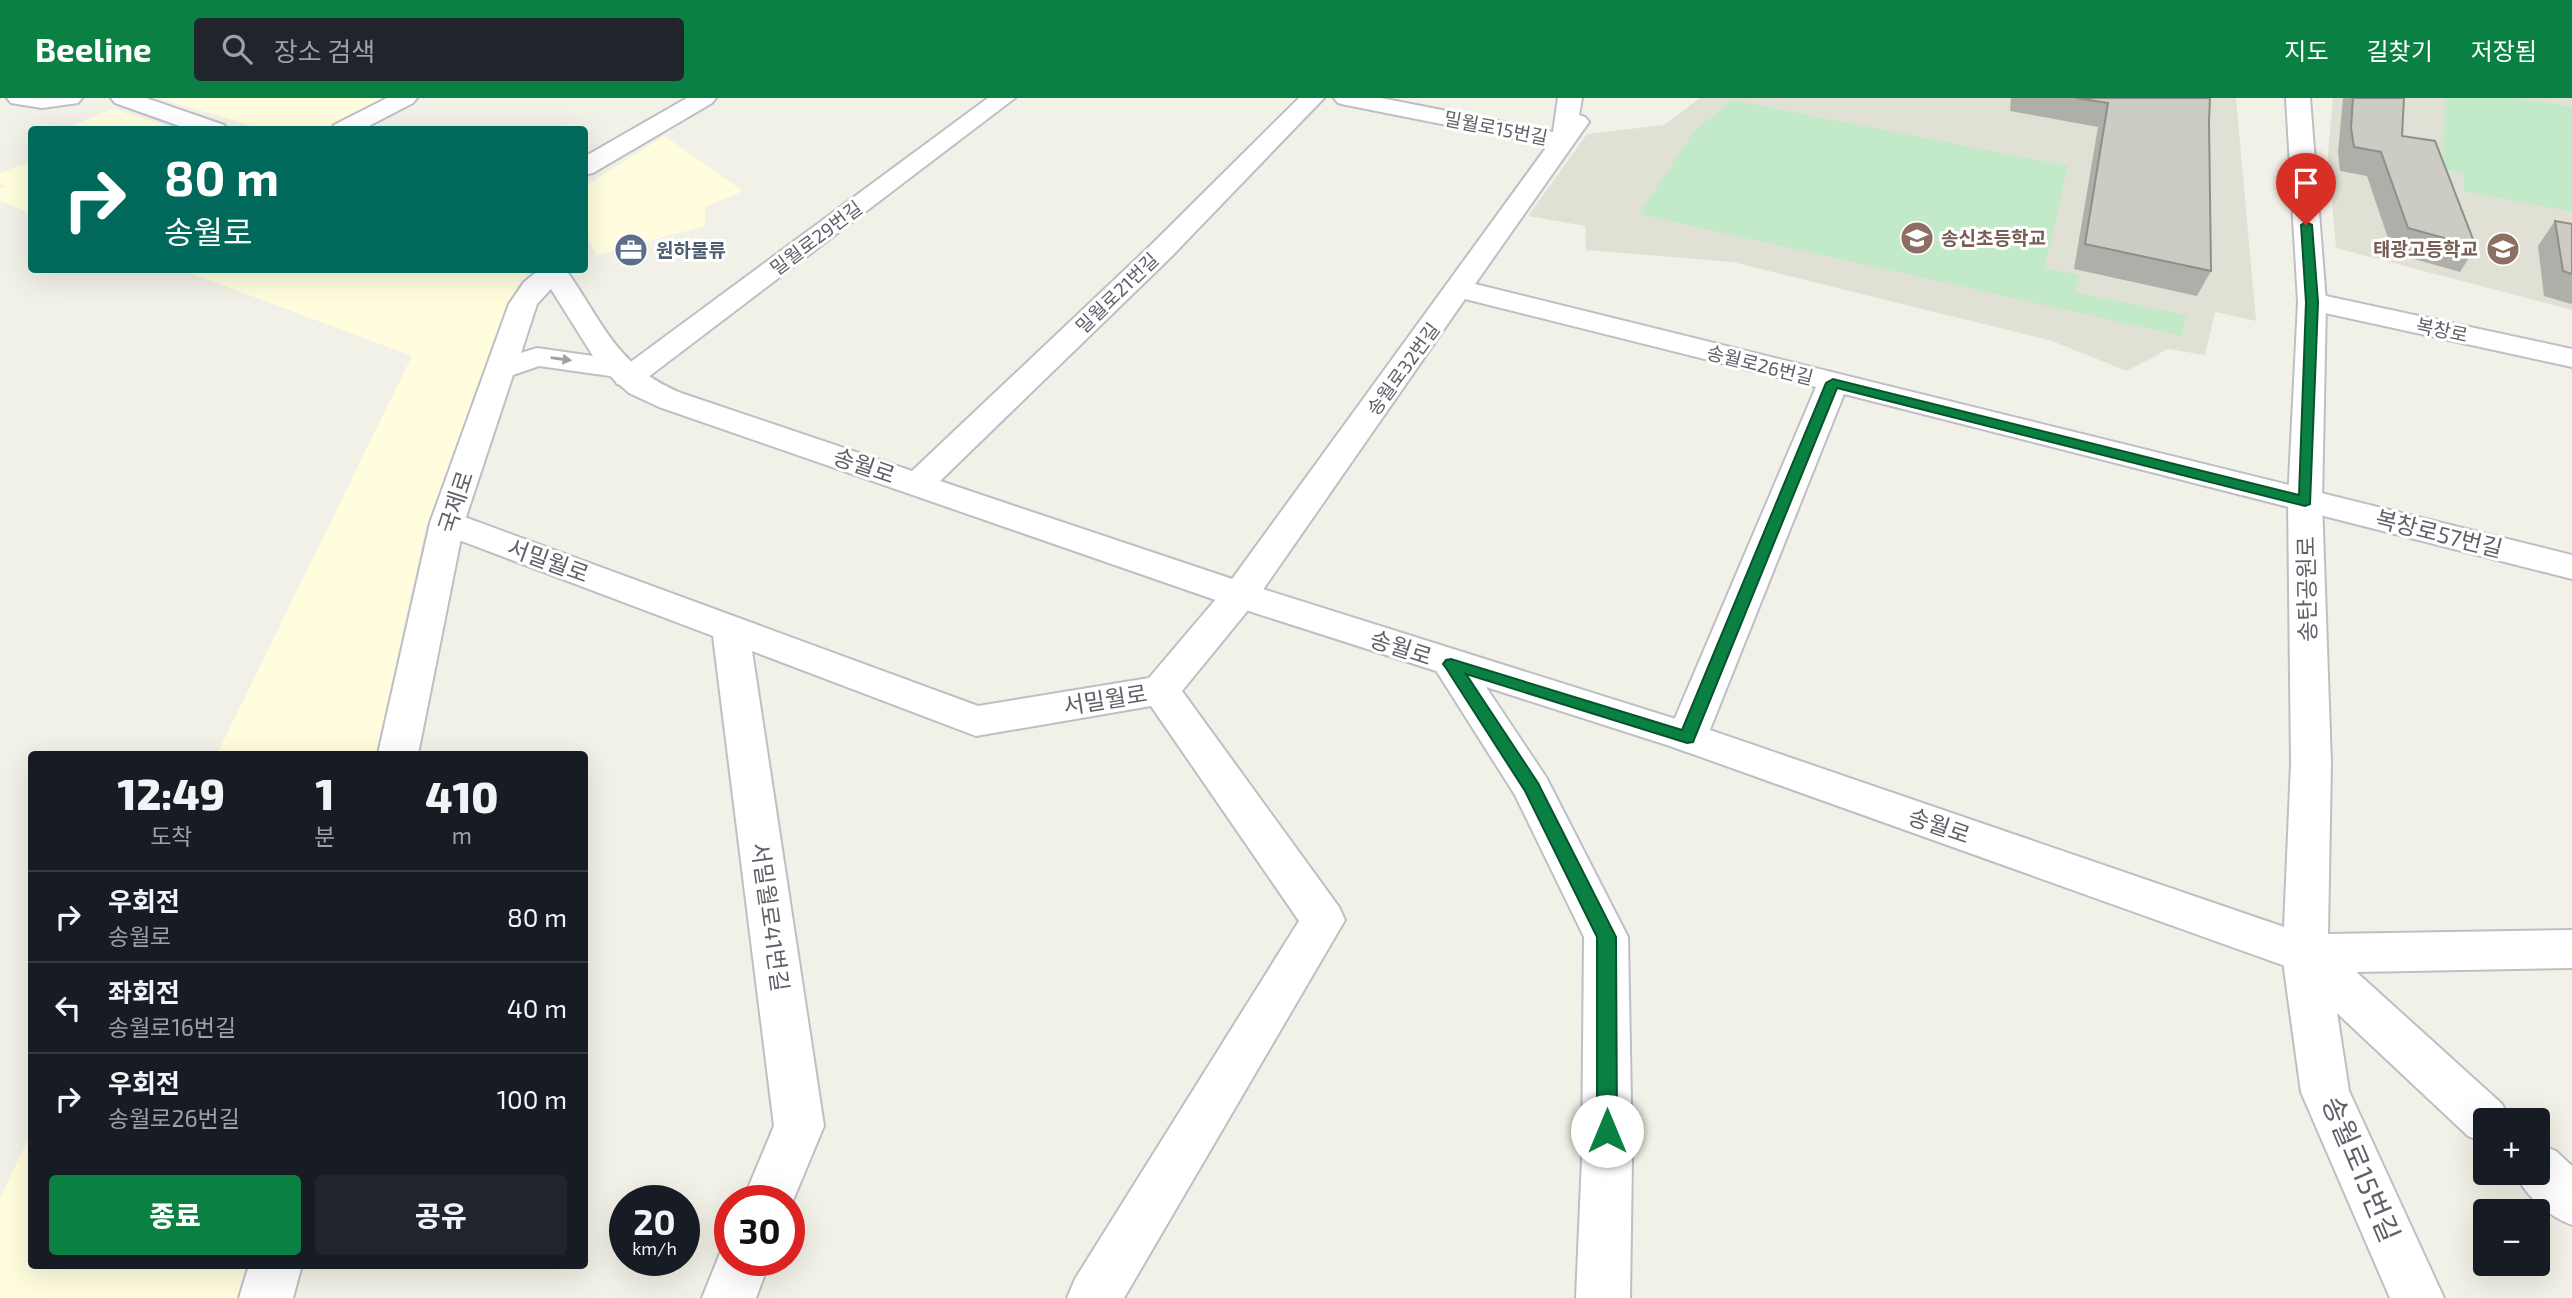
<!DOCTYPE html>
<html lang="ko">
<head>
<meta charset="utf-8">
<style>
	body { margin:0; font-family:"Exo 2","Noto Sans KR",sans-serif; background:#20242c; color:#f1f3f6; height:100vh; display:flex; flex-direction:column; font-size:26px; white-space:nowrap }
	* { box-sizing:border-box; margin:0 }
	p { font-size:23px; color:#9ea1a6 }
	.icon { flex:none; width:38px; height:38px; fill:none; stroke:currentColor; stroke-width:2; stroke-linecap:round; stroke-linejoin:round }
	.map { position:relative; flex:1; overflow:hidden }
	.sheet { position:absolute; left:28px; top:653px; width:560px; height:518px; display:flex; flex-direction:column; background:#171b24; border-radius:7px; box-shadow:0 7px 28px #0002 }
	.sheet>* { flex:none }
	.top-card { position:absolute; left:28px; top:28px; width:560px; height:147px; border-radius:7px; box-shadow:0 7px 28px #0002; background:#00695c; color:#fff; overflow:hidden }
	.controls { position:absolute; left:2473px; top:1010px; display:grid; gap:14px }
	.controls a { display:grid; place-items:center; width:77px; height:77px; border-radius:7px; background:#171b24; box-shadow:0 7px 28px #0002; font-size:35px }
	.speed { position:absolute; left:609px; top:1087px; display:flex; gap:14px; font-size:35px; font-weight:700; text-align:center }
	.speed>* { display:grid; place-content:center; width:91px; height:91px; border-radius:50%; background:#171b24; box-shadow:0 7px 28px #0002; line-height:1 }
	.speed small { font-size:18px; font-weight:400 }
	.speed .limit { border:10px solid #d22; background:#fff; color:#111 }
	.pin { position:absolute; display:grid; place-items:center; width:60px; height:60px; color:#fff; margin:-72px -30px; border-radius:50% 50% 50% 0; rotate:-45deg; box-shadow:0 0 7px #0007 }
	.pin .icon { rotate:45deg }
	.me { position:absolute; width:77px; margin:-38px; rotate:0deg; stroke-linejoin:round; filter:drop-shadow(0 0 5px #0008) }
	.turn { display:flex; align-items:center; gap:24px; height:147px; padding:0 21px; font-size:32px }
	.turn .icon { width:91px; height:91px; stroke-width:2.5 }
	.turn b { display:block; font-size:49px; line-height:60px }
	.eta { display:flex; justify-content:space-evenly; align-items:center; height:119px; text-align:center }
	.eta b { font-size:42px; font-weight:800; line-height:49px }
	.button { display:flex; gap:14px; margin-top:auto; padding:14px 21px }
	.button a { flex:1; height:80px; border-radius:7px; background:#0b8043; color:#fff; font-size:28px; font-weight:800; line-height:80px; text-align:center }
	.button a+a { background:#20242c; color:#f1f3f6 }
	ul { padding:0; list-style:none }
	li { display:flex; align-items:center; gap:21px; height:91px; padding:0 21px; border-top:2px solid #363941 }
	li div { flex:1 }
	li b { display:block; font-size:26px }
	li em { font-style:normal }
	header { display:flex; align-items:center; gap:42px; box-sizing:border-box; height:98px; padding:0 35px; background:#0b8043; color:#fff }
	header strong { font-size:33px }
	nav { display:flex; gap:38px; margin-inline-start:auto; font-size:24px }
	.search { width:490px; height:63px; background:#20242c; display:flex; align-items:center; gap:18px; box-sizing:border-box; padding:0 24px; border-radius:7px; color:#9ea1a6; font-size:26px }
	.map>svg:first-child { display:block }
	.commercial { fill:#fffdde }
	.education { fill:#e1e0d5 }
	.green { fill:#c2eac9 }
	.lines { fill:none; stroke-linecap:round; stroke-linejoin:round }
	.minor-casing { stroke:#bebfc6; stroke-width:4 }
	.tertiary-casing { stroke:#bebfc6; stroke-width:4 }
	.minor { fill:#fff; fill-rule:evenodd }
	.tertiary { fill:#fff; fill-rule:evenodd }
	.wall { fill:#afafa9 }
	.building { fill:#cccbc4; stroke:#8f8e89; stroke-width:2 }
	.oneway { fill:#9ea0a4 }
	.route { fill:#0b8043; stroke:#07532c; stroke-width:2 }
	.labels { text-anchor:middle; stroke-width:6; stroke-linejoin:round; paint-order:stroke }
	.far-street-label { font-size:19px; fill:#5e6168; stroke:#fff }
	.far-education-label { font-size:19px; font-weight:bold; fill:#785e54; stroke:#fff; text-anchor:start }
	.far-service-label { font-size:19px; font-weight:bold; fill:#4e5e75; stroke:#fff; text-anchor:start }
	.street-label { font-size:23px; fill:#5e6168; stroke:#fff }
	.near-street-label { font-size:28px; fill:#5e6168; stroke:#fff }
</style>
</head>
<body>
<header>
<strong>Beeline</strong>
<div class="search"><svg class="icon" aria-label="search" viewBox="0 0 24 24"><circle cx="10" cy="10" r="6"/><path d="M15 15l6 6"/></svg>장소 검색</div>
<nav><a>지도</a><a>길찾기</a><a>저장됨</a></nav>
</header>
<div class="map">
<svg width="2572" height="1200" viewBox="0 0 2572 1200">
	<rect width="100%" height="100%" fill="#f1f1e7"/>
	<g class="commercial">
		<path d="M158 0H393L331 32 263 31Z"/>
		<path d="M113 11 177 31H64Z"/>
		<path d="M664 38 743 93 705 109V128L597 157 585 135V88Z"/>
		<path d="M31 63V115L0 103V91L5 88 0 86V75Z"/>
		<path d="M182 172H529L425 432 376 656H217L412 258Z"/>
		<path d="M31 1035 32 1167H250L239 1200H0V1100Z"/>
	</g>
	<g class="education">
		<path d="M1700 0H2236L2256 223 2215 214 2205 257 2168 251 2127 273 2052 243 1733 164 1586 152 1585 128 1528 118 1587 36 1664 27Z"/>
		<path d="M2333 0H2572V212L2336 150 2328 56Z"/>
	</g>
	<g class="green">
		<path d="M2445 0H2516L2572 9V114L2464 93 2463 75 2443 71Z"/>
		<path d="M1731 2 2068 68 2045 170 2079 177 2075 194 2186 217 2182 238 1639 116 1693 35Z"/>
	</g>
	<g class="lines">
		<defs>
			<g id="minor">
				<path d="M387 0H417L413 5 361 32H330L334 27Z"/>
				<path d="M687 0H716L712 5 593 75 584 77V59Z"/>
				<path d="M988 0H1015L639 286 628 289 617 286 613 280 617 274Z"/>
				<path d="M1334 0H1381L1553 34 1558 0H1582L1579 17 1585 19 1589 24 1475 186 2572 457V481L1844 296 1707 639 1701 649 1687 654 1673 649 1667 639 1816 289 1465 201 1253 506 1182 593 1339 809 1345 822 1124 1200H1067L1075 1181 1299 823 1151 608 976 638 752 553 824 1028 789 1112V1102H743L774 1028 713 538 435 433 430 425 435 417 447 414 459 417 978 608 1149 580 1227 488 1548 47 1346 7 1338 5Z"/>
				<path d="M2312 195 2572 251V269L2302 210 2298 204 2302 198Z"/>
				<path d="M1451 553 1464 556 1546 679 1628 839 1632 1061 1630 1200H1576L1582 1061 1584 839 1515 697 1432 566 1438 556Z"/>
				<path d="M2305 837 2321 842 2502 1006 2510 1022H2485V1045L2468 1038 2337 915 2349 993 2444 1200H2390L2301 994 2282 856 2289 842Z"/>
				<path d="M2538 1046 2556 1053 2572 1068V1127C2548 1118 2525 1098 2515 1074H2538Z"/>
				<path d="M730 1141V1162H770L756 1200H702L725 1143Z"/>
			</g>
			<g id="tertiary">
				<path d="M7 0H82L78 5 42 10 11 5Z"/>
				<path d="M111 0H146L224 27 228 32H191L115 5Z"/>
				<path d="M1299 0H1324L1171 159 940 383 1253 488 1701 629 2284 829 2291 665 2288 403 2298 204 2286 0H2310L2326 204 2322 403 2331 665 2328 836 2572 832V870L2305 875 1673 649 1227 506 659 309 629 295 610 278 539 268 513 277 464 425 418 656H378L430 425 509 206 524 184 539 172H566C604 226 616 268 681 295L912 373 1151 147ZM551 191 593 258 537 250 521 255 537 206Z"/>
				<path d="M249 1167H302L293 1200H239Z"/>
			</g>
		</defs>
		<use href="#minor" class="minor-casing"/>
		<use href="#tertiary" class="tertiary-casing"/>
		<use href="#minor" class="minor"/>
		<use href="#tertiary" class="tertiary"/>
	</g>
	<g class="wall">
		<path d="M2011 0H2210L2209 23 2211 173 2197 198 2074 171 2098 29 2010 13Z"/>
		<path d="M2343 0H2404L2402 38 2476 149 2460 174 2393 155 2367 78 2340 73 2338 54Z"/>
		<path d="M2555 123 2572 126V204L2571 206 2544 198 2538 148Z"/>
	</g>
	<g class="building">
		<path d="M2076 0H2210L2209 23 2211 173 2085 146 2108 5Z"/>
		<path d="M2353 0H2404L2402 38 2435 43 2476 149 2408 130 2381 54 2354 49 2351 30Z"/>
		<path d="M2555 123 2572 126V176L2563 173Z"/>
	</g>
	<defs><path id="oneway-solid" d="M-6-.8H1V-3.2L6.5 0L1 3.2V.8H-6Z" transform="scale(1.75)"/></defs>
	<use class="oneway" href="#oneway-solid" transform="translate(561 261) rotate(8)"/>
	<path class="route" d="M2306 124 2312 127 2318 204 2310 406 2305 408 1837 290 1693 644 1687 645 1466 576 1538 685 1616 839 1617 1033 1614 1040 1607 1043 1600 1040 1597 1033V839L1525 693 1446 570 1443 566 1446 562 1451 561 1682 632 1826 285 1833 281 2299 397 2306 204 2301 127Z"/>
	<defs>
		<symbol id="school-disc" viewBox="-11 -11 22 22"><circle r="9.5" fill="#8d6e63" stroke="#fff"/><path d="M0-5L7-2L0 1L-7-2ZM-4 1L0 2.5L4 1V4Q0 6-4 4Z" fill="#fff"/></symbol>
		<symbol id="office-disc" viewBox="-11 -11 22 22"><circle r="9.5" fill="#5c6f8a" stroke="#fff"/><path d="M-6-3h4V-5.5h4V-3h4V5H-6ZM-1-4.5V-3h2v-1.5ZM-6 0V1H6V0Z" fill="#fff"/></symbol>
	</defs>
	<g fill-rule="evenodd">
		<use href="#school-disc" x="1898" y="121" width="38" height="38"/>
		<use href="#school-disc" x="2484" y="132" width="38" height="38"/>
		<use href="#office-disc" x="612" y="133" width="38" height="38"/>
	</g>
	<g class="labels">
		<g class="far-street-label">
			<text transform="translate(1496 30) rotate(11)" y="7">밀월로15번길</text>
			<text transform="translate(816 140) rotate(-37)" y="7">밀월로29번길</text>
			<text transform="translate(1117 195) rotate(-44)" y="7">밀월로21번길</text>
			<text transform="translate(2442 232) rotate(12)" y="7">복창로</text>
			<text transform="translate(1760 267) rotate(14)" y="7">송월로26번길</text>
			<text transform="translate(1403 271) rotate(-54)" y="7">송월로32번길</text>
		</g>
		<g class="far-education-label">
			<text x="1941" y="147">송신초등학교</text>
			<text x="2478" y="158" text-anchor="end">태광고등학교</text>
		</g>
		<g class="far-service-label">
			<text x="656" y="159">원하물류</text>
		</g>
		<g class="street-label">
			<text transform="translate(864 368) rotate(19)" y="8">송월로</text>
			<text transform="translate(456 404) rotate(-72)" y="8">국제로</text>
			<text transform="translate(2439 436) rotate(14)" y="8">복창로57번길</text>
			<text transform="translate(548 463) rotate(20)" y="8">서밀월로</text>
			<text transform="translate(2307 491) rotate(-91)" y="8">송탄공원로</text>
			<text transform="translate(1401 550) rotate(18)" y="8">송월로</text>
			<text transform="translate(1105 602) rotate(-9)" y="8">서밀월로</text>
			<text transform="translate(1939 728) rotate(19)" y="8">송월로</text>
			<text transform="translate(770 819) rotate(82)" y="8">서밀월로41번길</text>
		</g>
		<g class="near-street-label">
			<text transform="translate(2361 1071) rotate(67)" y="10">송월로15번길</text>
		</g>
	</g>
</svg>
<div class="controls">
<a>+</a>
<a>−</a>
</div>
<div class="speed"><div>20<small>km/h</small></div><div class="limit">30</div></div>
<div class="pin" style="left:2306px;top:127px;background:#d93025"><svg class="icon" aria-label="arrive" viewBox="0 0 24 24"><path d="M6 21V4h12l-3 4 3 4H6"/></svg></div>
<svg class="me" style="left:1607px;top:1033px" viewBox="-20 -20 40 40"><circle r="19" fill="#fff"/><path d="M0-13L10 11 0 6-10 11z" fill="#0b8043"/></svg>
<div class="top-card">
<div class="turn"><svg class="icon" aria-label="right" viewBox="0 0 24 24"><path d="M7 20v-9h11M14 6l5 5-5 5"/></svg><div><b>80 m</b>송월로</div></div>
</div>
<section class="sheet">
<div class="eta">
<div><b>12:49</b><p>도착</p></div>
<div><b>1</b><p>분</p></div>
<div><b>410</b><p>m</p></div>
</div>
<ul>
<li><svg class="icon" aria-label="right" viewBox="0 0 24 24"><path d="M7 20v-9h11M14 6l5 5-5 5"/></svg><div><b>우회전</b><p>송월로</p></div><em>80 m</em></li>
<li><svg class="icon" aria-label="left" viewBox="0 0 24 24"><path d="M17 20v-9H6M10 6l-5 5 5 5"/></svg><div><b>좌회전</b><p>송월로16번길</p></div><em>40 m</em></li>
<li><svg class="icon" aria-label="right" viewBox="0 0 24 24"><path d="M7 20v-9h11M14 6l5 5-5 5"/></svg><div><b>우회전</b><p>송월로26번길</p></div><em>100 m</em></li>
</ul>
<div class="button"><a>종료</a><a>공유</a></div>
</section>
</div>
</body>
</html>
